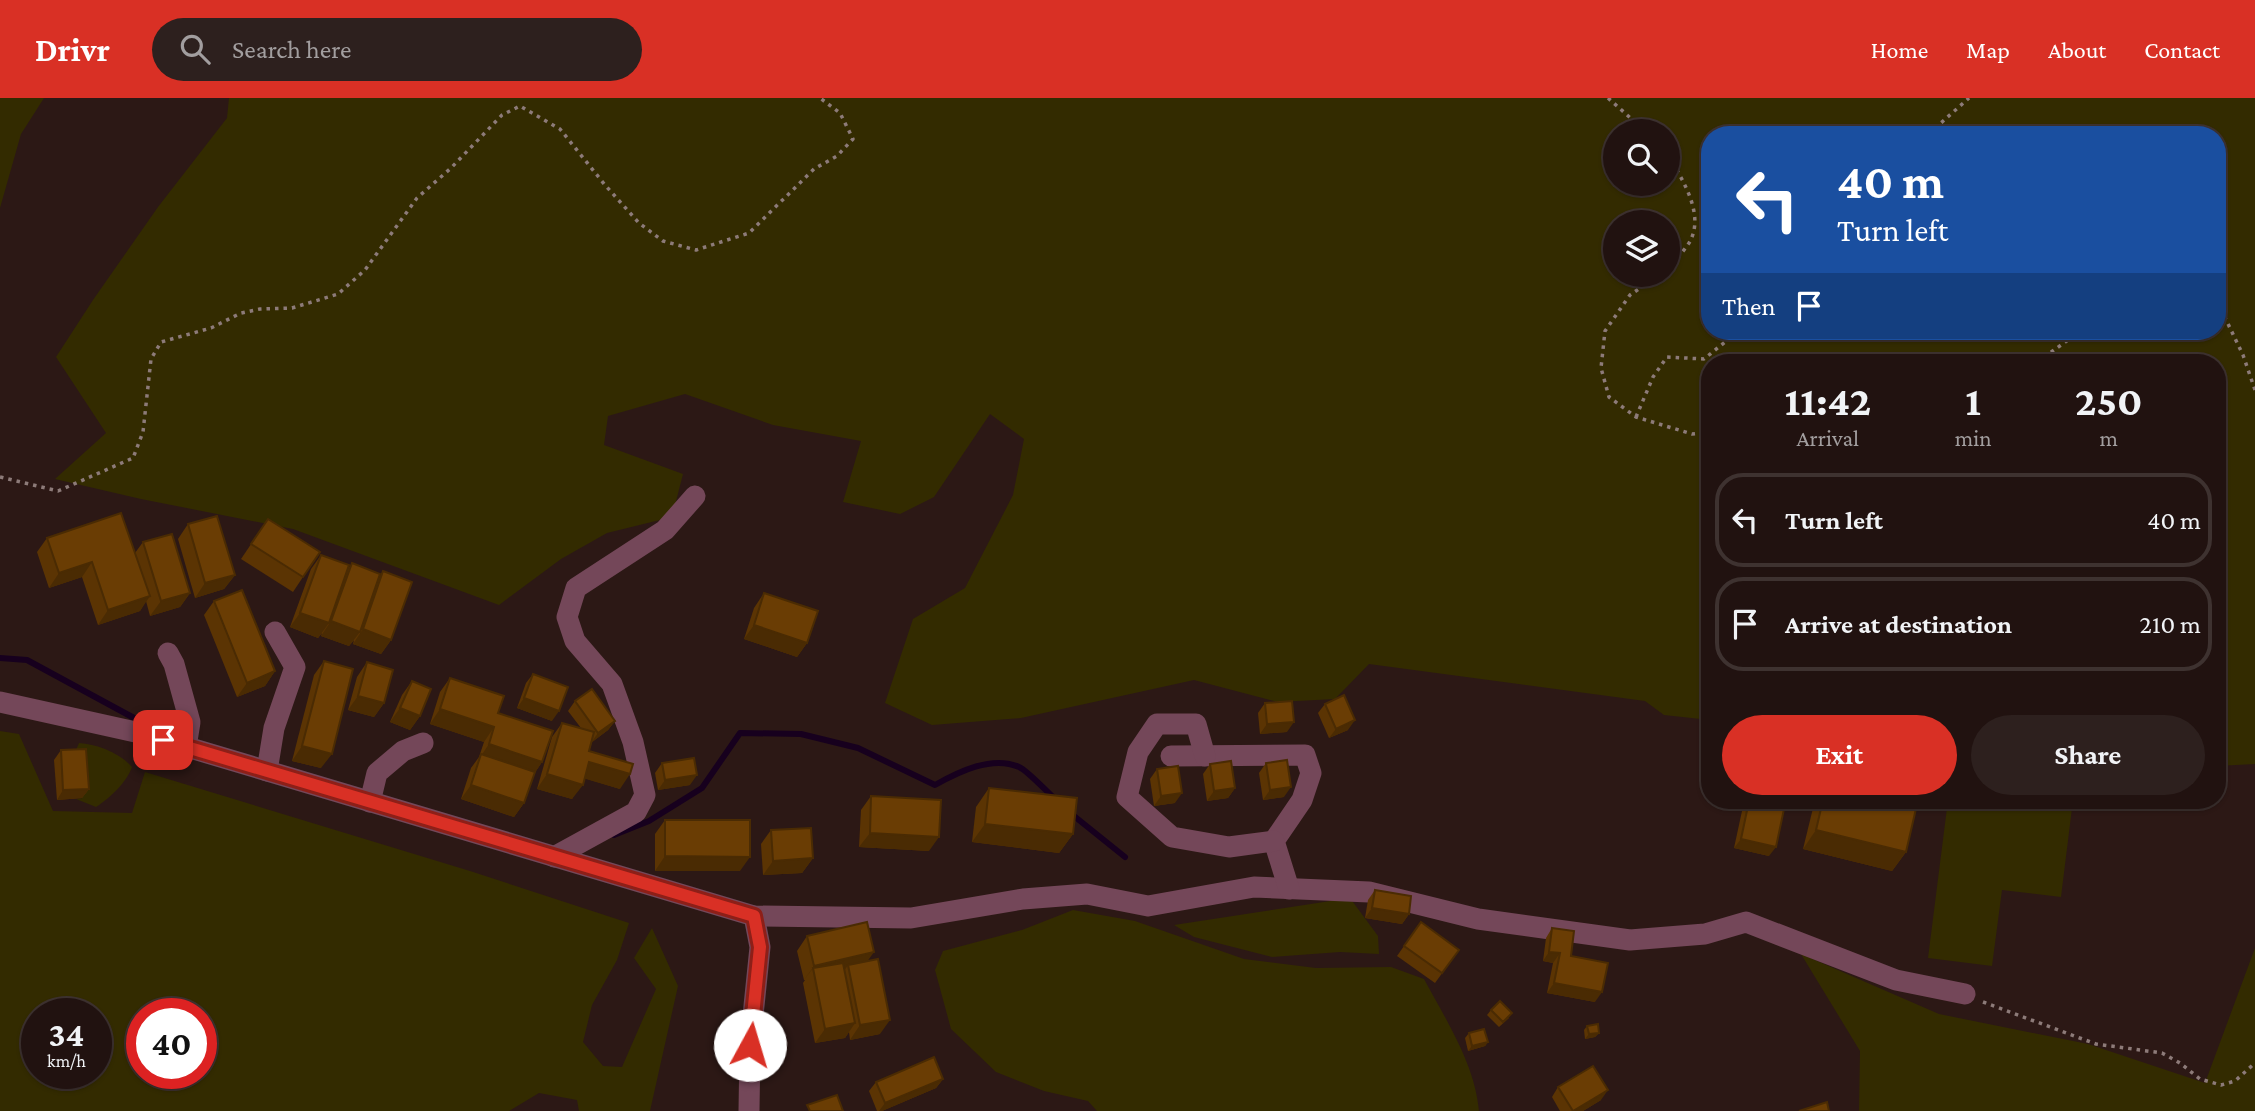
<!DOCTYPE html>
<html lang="en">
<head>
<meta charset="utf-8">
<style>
	body { margin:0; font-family:"Crimson Pro",serif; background:#2d201e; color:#f1f3f6; height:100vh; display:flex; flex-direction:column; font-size:26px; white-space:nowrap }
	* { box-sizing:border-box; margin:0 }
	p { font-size:23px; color:#a29e9f }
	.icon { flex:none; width:38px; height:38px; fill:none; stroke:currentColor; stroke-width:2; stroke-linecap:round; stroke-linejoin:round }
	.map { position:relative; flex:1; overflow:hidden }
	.panel { position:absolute; left:1701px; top:256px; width:525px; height:455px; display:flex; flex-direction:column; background:#211210; border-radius:28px; box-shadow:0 2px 5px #0004,0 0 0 2px #3e3230 }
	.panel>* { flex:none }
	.hud { position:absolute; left:1701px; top:28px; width:525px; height:214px; border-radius:28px; box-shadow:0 2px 5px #0004,0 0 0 2px #3e3230; background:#1a4fa0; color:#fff; overflow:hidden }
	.buttons { position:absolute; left:1603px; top:21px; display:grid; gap:14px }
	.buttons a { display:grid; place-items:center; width:77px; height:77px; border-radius:50%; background:#211210; box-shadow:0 2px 5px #0004,0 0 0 2px #3e3230; font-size:35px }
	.speed { position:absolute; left:21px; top:900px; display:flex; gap:14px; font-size:35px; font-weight:700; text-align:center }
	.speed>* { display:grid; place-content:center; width:91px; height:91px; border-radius:50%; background:#211210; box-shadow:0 2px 5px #0004,0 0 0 2px #3e3230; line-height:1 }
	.speed small { font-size:18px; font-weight:400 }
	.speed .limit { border:10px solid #d22; background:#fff; color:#111 }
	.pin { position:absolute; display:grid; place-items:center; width:60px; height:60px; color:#fff; margin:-30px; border-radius:14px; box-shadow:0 4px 10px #0006 }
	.me { position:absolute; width:77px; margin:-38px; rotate:6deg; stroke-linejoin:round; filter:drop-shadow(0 0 5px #0008) }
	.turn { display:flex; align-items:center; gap:24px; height:147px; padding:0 21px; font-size:32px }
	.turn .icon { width:91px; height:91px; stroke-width:2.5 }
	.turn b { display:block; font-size:49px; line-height:60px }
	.then { display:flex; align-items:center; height:66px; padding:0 21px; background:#0003; gap:14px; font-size:26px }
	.eta { display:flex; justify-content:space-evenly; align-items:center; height:119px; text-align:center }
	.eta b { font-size:42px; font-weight:700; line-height:49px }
	.cta { display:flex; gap:14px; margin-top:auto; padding:14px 21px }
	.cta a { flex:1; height:80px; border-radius:42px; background:#d93025; color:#fff; font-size:28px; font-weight:700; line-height:80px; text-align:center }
	.cta a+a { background:#2d201e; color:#f1f3f6 }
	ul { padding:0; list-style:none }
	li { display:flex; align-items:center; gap:21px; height:94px; margin:0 14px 10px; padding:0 7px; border:4px solid #3e3230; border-radius:28px }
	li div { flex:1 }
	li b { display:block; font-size:26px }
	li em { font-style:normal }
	header { display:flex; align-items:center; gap:42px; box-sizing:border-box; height:98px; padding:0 35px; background:#d93025; color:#fff }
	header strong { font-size:33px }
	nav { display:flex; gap:38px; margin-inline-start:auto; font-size:24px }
	.search { width:490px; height:63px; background:#2d201e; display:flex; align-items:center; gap:18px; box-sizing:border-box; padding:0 24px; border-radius:38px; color:#a29e9f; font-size:26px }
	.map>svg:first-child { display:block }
	.green { fill:#332b00; fill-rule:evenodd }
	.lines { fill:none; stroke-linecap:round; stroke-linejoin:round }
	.stream { stroke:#17001e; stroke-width:6 }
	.path { stroke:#8d7b79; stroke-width:3.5; stroke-dasharray:3.5 5; stroke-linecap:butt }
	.minor { stroke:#744759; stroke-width:21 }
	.wall { fill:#5b3403 }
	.shaded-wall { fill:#4a2b03 }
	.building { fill:#6a3d04; stroke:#4a2b03; stroke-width:2 }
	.route-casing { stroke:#8d1f18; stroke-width:18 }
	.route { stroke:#d93025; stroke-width:12 }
</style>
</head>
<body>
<header>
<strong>Drivr</strong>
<div class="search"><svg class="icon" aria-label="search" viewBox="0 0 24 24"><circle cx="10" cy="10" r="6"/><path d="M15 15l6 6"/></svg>Search here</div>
<nav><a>Home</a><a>Map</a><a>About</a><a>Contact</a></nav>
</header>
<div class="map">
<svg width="2255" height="1013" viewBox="0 0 2255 1013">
	<rect width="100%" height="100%" fill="#2c1815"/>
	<g class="green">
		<path d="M0 0H44L21 36 0 110Z"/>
		<path d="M229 0H2255V666L2217 668V264H1710V622L1664 617 1645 603 1369 566 1335 601 1278 604 1194 582 1021 620 932 627 885 605 913 521 965 490 1013 397 1024 341 990 316 934 399 900 416 843 404 861 343 773 327 685 296 608 318 604 347 683 376 672 419 607 435 561 461 499 507 293 431 141 401 55 381 106 335 56 259 93 202 158 109 227 20ZM1615 33H1668V86H1615ZM1710 37H2217V233H1710ZM1615 124H1668V177H1615Z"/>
		<path d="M0 633 19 636 53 713 132 715 145 674 470 773 629 825 617 862 592 907 583 944 603 968 622 969 656 891 634 860 652 830 678 888 650 1013H579L577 1002 539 995 509 1013H0ZM96 915V975H37V915ZM201 915V975H142V915Z"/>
		<path d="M79 645C97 646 120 655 132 669 127 684 109 701 96 709L76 701 82 700 76 652Z"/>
		<path d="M1948 702H1998L2016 704 2017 702H2073L2061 799 2002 792 1992 868 1928 860Z"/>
		<path d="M1350 800 1378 838 1379 856 1340 854 1272 859 1194 839 1174 827Z"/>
		<path d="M1073 812 1135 823 1244 861 1316 870 1391 869 1424 881C1446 922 1475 966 1479 1013H1097L1088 1003 1044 993 996 974 951 931 935 872 943 853 1022 832Z"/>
		<path d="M2255 850V1013H1859L1860 953 1801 856 1939 916 2088 946 2205 985Z"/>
	</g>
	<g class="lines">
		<g class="stream">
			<path d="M0 560 27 562 147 627"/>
			<path d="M1069 714 1125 759"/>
			<path d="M614 737 649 723 702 690 740 635 801 636 858 650 935 687C958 674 992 657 1019 669 1028 673 1047 694 1056 702"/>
		</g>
		<g class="path">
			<path d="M1608 0 1645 33"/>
			<path d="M1930 37 1933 32 1969 0"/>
			<path d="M1668 57C1682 81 1706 117 1689 145 1683 154 1675 163 1668 171"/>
			<path d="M1659 177 1630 197 1605 233 1601 270 1609 299 1636 319 1692 336 1710 334"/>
			<path d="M2217 203 2243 257 2255 292"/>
			<path d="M2037 264 2081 233"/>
			<path d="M1636 319 1653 279 1667 259 1704 261 1730 240 1747 233"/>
			<path d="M0 379 58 393 133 360 143 334 151 261 161 244 211 230 241 215 260 211 292 210 338 196 365 172 417 100 451 70 502 17 520 8 560 31 605 87 639 125 663 143 696 152 749 135 814 71 837 58 853 41 840 15 820 0"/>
			<path d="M1983 904 2096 946 2162 955 2180 965 2200 981 2221 987 2235 983 2255 965"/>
		</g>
		<g class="minor">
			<path d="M168 555 174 566 190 624 186 649"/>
			<path d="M0 604 140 635 754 818 911 820 1023 801 1087 796 1148 808 1254 789 1369 794 1478 821 1630 842 1705 836 1746 824 1896 882 1965 896"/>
			<path d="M1171 658 1305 657 1311 675 1302 702 1274 743 1289 791"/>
			<path d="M1205 658 1196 626H1157L1138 654 1127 699 1172 739 1229 749 1274 743"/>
			<path d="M267 673 274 630 295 569 275 534"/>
			<path d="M370 704 377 675 403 653 423 645"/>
			<path d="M554 759 636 714 645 697 633 644 612 586 575 543 567 519 576 490 665 432 695 398"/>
			<path d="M749 1013 750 947 760 849 754 818"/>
		</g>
	</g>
	<g class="wall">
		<path d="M268 421 303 479 293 494 241 461Z"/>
		<path d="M188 426 235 477 224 491 195 500 178 441Z"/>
		<path d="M47 440 135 455 143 444 190 495 180 509 150 518 146 503 140 513 98 527 82 479 49 490 37 454Z"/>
		<path d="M321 457 348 471 352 465 379 480 383 473 391 542 381 556 353 546 354 542 349 548 321 538 322 535 318 540 290 529 311 471Z"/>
		<path d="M764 495 807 545 797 559 744 541 754 510Z"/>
		<path d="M214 503 275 573 265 588 237 599 204 517Z"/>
		<path d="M324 563 321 670 292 663 314 577Z"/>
		<path d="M367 564 384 605 374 619 348 612 357 579Z"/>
		<path d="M533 576 552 623 517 610 526 585Z"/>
		<path d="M450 580 498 615 542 664 534 676 524 705 514 719 461 701 471 670 479 659 484 644 430 626 440 594Z"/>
		<path d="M412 583 420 618 410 632 390 624 402 597Z"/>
		<path d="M575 603 615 623 608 632 592 644 589 653 620 691 584 680 572 701 537 691 552 639 562 625 581 630 568 613Z"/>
		<path d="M1265 605 1287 634 1260 636 1258 615Z"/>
		<path d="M1325 606 1348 632 1329 640 1318 615Z"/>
		<path d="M61 652 89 691 82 700 57 702 54 662Z"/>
		<path d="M662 665 690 687 658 692 655 675Z"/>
		<path d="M1266 665 1284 699 1263 702 1259 675Z"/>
		<path d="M1210 666 1235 690 1228 700 1207 703 1203 676Z"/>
		<path d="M1157 671 1175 705 1154 708 1150 681Z"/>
		<path d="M989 690 1073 736 1059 755 972 744 976 709Z"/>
		<path d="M871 698 929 753 859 749 861 712Z"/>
		<path d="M1815 702H1918L1906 754 1892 773 1803 751Z"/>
		<path d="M1749 703 1769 758 1734 750 1742 713Z"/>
		<path d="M665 722 740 773H655V736Z"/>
		<path d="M771 732 813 760 802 775 763 777 761 746Z"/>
		<path d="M1375 792 1409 816 1402 826 1365 820 1368 802Z"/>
		<path d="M1421 824 1459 852 1435 885 1397 858Z"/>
		<path d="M1552 830 1571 858 1595 904 1547 895 1553 865 1543 863 1546 840Z"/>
		<path d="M807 838 867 863 880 936 850 942 849 934 845 940 815 945 803 885 805 882H804L797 853Z"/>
		<path d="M1491 912 1509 920 1499 929 1487 917Z"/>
		<path d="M1587 928 1599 935 1595 939 1585 941 1584 932Z"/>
		<path d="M1469 935 1488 944 1485 948 1468 953 1465 940Z"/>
		<path d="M943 981 936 990 882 1013H877L869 993 876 984Z"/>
		<path d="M1558 989 1601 1002 1583 1013H1560L1552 999Z"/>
	</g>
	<g class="shaded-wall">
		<path d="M92 464 82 479 49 490 59 475Z"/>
		<path d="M235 477 224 491 195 500 205 485Z"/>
		<path d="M190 495 180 509 150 518 161 503Z"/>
		<path d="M150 498 140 513 98 527 108 512Z"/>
		<path d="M300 515 329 525 318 540 290 529Z"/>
		<path d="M331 523 360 534 349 548 321 538Z"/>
		<path d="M754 527 807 545 797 559 744 541Z"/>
		<path d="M363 531 391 542 381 556 353 546Z"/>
		<path d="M275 573 265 588 237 599 247 585Z"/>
		<path d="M358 598 384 605 374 619 348 612Z"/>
		<path d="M524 600 559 613 552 623 517 610Z"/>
		<path d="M400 610 420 618 410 632 390 624Z"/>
		<path d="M440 611 494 629 484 644 430 626Z"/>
		<path d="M1355 622 1348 632 1329 640 1336 631Z"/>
		<path d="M615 623 608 632 591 645 598 635Z"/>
		<path d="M1294 624 1287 634 1260 636 1267 626Z"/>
		<path d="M489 646 542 664 532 679 481 658Z"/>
		<path d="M302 648 332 656 321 670 292 663Z"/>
		<path d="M589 664 630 676 620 691 579 679Z"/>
		<path d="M547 676 583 687 572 701 537 691Z"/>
		<path d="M697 677 690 687 658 692 665 682Z"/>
		<path d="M471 687 524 705 514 719 461 701Z"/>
		<path d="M1291 689 1284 699 1263 702 1270 692Z"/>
		<path d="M1235 690 1228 700 1207 703 1214 693Z"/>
		<path d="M89 691 82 700 57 702 63 692Z"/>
		<path d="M1182 695 1175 705 1154 708 1161 698Z"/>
		<path d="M985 726 1073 736 1059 755 972 744Z"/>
		<path d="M1816 732 1906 754 1892 773 1803 751Z"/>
		<path d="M870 735 939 739 929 753 859 749Z"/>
		<path d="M1741 741 1776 749 1769 758 1734 750Z"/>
		<path d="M665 758 750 759 740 773H655Z"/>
		<path d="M813 760 802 775 763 777 773 763Z"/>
		<path d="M1372 810 1409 816 1402 826 1365 820Z"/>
		<path d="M874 854 864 868 848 867 844 873 813 870 804 882 814 868Z"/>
		<path d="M1549 854 1560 855 1553 865 1543 863Z"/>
		<path d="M1554 885 1602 894 1595 904 1547 895Z"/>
		<path d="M890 922 880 936 850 942 860 927Z"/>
		<path d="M855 925 845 940 815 945 825 931Z"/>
		<path d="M1599 935 1595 939 1585 941 1589 936Z"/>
		<path d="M1488 944 1485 948 1468 953 1472 948Z"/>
		<path d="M943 981 936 990 882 1013H879L885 1005Z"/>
		<path d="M1608 992 1601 1002 1583 1013H1573Z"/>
	</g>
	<g class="building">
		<path d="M121 415 150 498 108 512 92 464 59 475 47 440Z"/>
		<path d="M217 418 235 477 205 485 188 426Z"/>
		<path d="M268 421 320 454 303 479 251 446Z"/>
		<path d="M172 436 190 495 161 503 143 444Z"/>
		<path d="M321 457 349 467 329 525 300 515Z"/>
		<path d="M352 465 380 476 360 534 331 523Z"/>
		<path d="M383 473 412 484 391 542 363 531Z"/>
		<path d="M242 492 275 573 247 585 214 503Z"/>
		<path d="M764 495 818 513 807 545 754 527Z"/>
		<path d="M324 563 353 571 332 656 302 648Z"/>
		<path d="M367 564 393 572 384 605 358 598Z"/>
		<path d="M533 576 568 589 559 613 524 600Z"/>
		<path d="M450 580 504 598 498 615 553 633 542 664 489 646 494 629 440 611Z"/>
		<path d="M412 583 431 591 420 618 400 610Z"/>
		<path d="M592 591 615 623 598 635 575 603Z"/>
		<path d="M1344 597 1355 622 1336 631 1325 606Z"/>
		<path d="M1292 603 1294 624 1267 626 1265 605Z"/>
		<path d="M562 625 594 634 589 653 633 666 630 676 589 664 583 687 547 676Z"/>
		<path d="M86 651 89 691 63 692 61 652Z"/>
		<path d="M481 656 535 674 524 705 471 687Z"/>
		<path d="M694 660 697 677 665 682 662 665Z"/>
		<path d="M1287 662 1291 689 1270 692 1266 665Z"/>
		<path d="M1231 663 1235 690 1214 693 1210 666Z"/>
		<path d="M1178 668 1182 695 1161 698 1157 671Z"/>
		<path d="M989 690 1077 700 1073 736 985 726Z"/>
		<path d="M871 698 941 702 939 739 870 735Z"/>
		<path d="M1823 702H1918L1906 754 1816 732Z"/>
		<path d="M1749 703 1784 711 1776 749 1741 741Z"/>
		<path d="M665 722H750V759L665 758Z"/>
		<path d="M811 730 813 760 773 763 771 732Z"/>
		<path d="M1375 792 1411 798 1409 816 1372 810Z"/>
		<path d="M867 824 874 854 814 868 807 838Z"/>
		<path d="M1421 824 1459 852 1442 875 1404 848Z"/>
		<path d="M1552 830 1574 833 1571 858 1608 865 1602 894 1554 885 1560 855 1549 854Z"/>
		<path d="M878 861 890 922 860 927 848 867Z"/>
		<path d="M843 865 855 925 825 931 813 870Z"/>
		<path d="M1500 903 1512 915 1503 924 1491 912Z"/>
		<path d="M1598 926 1599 935 1589 936 1587 928Z"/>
		<path d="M1484 931 1488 944 1472 948 1469 935Z"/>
		<path d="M934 959 943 981 885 1005 876 984Z"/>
		<path d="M1593 968 1608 992 1573 1013 1558 989Z"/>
		<path d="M837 997 843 1013H810L807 1007Z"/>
		<path d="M1827 1004 1829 1013H1799Z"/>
	</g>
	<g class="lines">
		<defs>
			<path id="route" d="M163 642 754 818 760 849 750 947"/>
		</defs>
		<use href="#route" class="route-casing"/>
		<use href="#route" class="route"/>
	</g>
</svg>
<div class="buttons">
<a><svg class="icon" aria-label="search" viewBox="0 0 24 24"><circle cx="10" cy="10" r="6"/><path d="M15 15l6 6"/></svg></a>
<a><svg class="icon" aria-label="layers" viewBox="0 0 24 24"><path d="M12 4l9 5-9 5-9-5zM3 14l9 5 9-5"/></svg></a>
</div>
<div class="speed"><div>34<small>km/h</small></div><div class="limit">40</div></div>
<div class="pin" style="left:163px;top:642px;background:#d93025"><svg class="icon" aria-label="arrive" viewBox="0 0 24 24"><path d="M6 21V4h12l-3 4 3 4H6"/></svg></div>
<svg class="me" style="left:750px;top:947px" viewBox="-20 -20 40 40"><circle r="19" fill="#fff"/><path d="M0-13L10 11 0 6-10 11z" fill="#d93025"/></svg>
<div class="hud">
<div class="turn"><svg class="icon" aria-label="left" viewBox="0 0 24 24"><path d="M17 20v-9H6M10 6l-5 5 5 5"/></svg><div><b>40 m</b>Turn left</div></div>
<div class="then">Then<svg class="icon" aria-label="arrive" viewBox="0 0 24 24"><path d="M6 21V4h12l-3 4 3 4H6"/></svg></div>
</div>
<section class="panel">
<div class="eta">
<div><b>11:42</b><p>Arrival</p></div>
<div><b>1</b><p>min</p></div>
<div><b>250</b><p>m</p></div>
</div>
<ul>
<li><svg class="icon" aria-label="left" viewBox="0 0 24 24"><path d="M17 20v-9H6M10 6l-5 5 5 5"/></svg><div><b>Turn left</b></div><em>40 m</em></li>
<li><svg class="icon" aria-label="arrive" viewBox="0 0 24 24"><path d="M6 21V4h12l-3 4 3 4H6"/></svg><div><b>Arrive at destination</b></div><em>210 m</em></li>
</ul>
<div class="cta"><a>Exit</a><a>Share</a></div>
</section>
</div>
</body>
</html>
